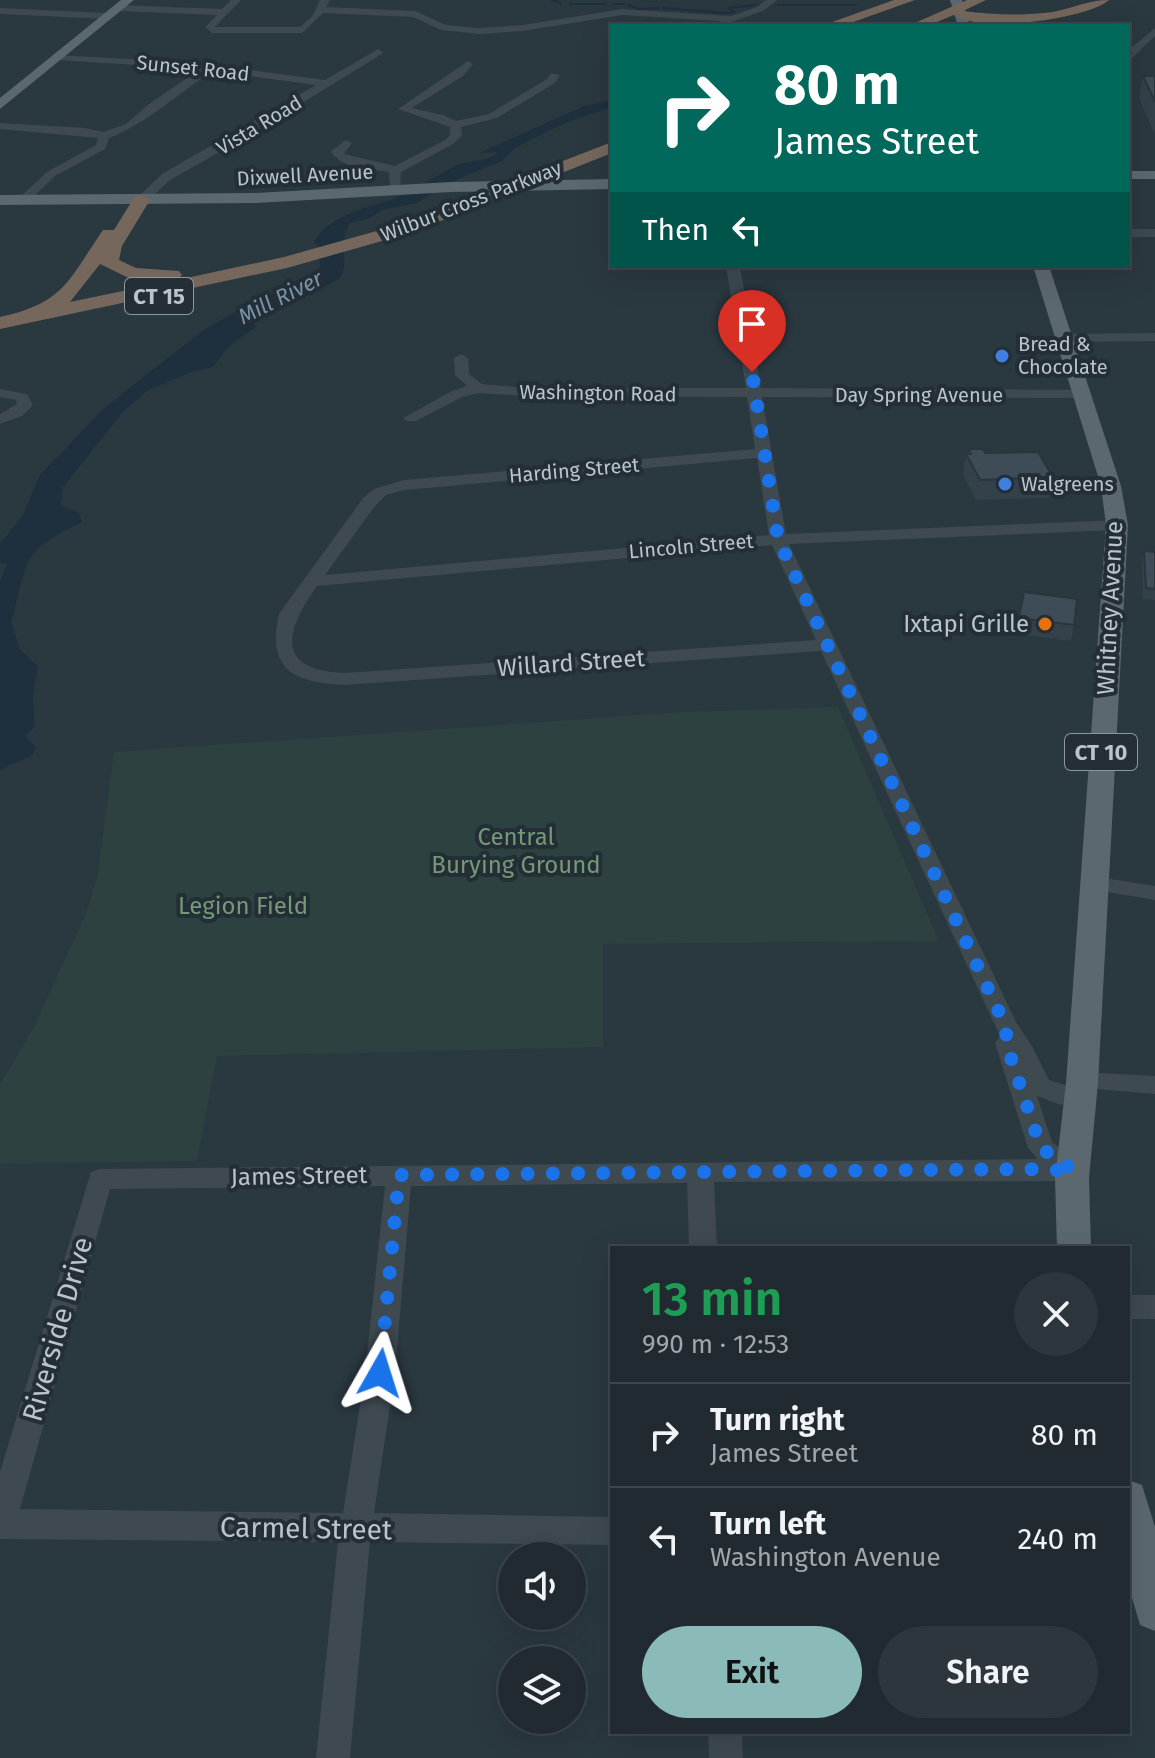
<!DOCTYPE html>
<html lang="en">
<head>
<meta charset="utf-8">
<style>
	body { margin:0; font-family:"Fira Sans",sans-serif; background:#2d363c; color:#f1f3f6; height:100vh; display:flex; flex-direction:column; font-size:30px; white-space:nowrap }
	* { box-sizing:border-box; margin:0 }
	p { font-size:26px; color:#a2a7ab }
	.icon { flex:none; width:44px; height:44px; fill:none; stroke:currentColor; stroke-width:2; stroke-linecap:round; stroke-linejoin:round }
	.map { position:relative; flex:1; overflow:hidden }
	.drawer { position:absolute; left:610px; top:1246px; width:520px; height:488px; display:flex; flex-direction:column; background:#202a30; border-radius:0px; box-shadow:0 8px 32px #0002,0 0 0 2px #3d464c }
	.drawer>* { flex:none }
	.banner { position:absolute; left:610px; top:24px; width:520px; height:244px; border-radius:0px; box-shadow:0 8px 32px #0002,0 0 0 2px #3d464c; background:#00695c; color:#fff; overflow:hidden }
	.controls { position:absolute; left:498px; top:1542px; display:grid; gap:16px }
	.controls a { display:grid; place-items:center; width:88px; height:88px; border-radius:50%; background:#202a30; box-shadow:0 8px 32px #0002,0 0 0 2px #3d464c; font-size:40px }
	.pin { position:absolute; display:grid; place-items:center; width:68px; height:68px; color:#fff; margin:-82px -34px; border-radius:50% 50% 50% 0; rotate:-45deg; box-shadow:0 0 8px #0007 }
	.pin .icon { rotate:45deg }
	.me { position:absolute; width:88px; margin:-44px; rotate:6deg; stroke-linejoin:round; filter:drop-shadow(0 0 6px #0008) }
	.turn { display:flex; align-items:center; gap:28px; height:168px; padding:0 32px; font-size:36px }
	.turn .icon { width:104px; height:104px; stroke-width:2.5 }
	.turn b { display:block; font-size:56px; line-height:68px }
	.then { display:flex; align-items:center; height:76px; padding:0 32px; background:#0003; gap:16px; font-size:30px }
	.round { display:grid; place-items:center; flex:none; width:84px; height:84px; border-radius:42px; background:#2d363c }
	.summary { display:flex; align-items:center; justify-content:space-between; height:136px; padding:0 32px }
	h1 { font-size:48px; font-weight:600; line-height:60px; color:#1e9e55 }
	.primary-button { display:flex; gap:16px; margin-top:auto; padding:16px 32px }
	.primary-button a { flex:1; height:92px; border-radius:48px; background:#8bbbb9; color:#111; font-size:32px; font-weight:600; line-height:92px; text-align:center }
	.primary-button a+a { background:#2d363c; color:#f1f3f6 }
	ul { padding:0; list-style:none }
	li { display:flex; align-items:center; gap:24px; height:104px; padding:0 32px; border-top:2px solid #3d464c }
	li div { flex:1 }
	li b { display:block; font-size:30px }
	li em { font-style:normal }
	.map>svg:first-child { display:block }
	.green { fill:#2c4140 }
	.water { fill:#1e303e }
	.lines { fill:none; stroke-linecap:round; stroke-linejoin:round }
	.stream { stroke:#1e303e; stroke-width:2 }
	.minor { fill:#3e4950; fill-rule:evenodd }
	.major { fill:#5c6870; fill-rule:evenodd }
	.highway { fill:#75675c; fill-rule:evenodd }
	.wall { fill:#34414a }
	.building { fill:#3d4c56; stroke:#2b353c; stroke-width:2 }
	.route { stroke:#1a73e8; stroke-width:14; stroke-dasharray:0 25.2 }
	.shop-dot { fill:#3f7fe0; stroke:#232e36; stroke-width:3 }
	.food-dot { fill:#e8710a; stroke:#232e36; stroke-width:3 }
	.labels { text-anchor:middle; stroke-width:8; stroke-linejoin:round; paint-order:stroke }
	.far-street-label { font-size:20px; fill:#bbc4ca; stroke:#232e36 }
	.far-poi-label { font-size:20px; fill:#bbc4ca; stroke:#232e36; text-anchor:start }
	.shield { fill:#232e36; stroke:#8d979e; stroke-width:2 }
	.shield-label { font-size:22px; font-weight:bold; fill:#bbc4ca }
	.far-water-label { font-size:22px; font-style:italic; fill:#7893a5; stroke:#232e36 }
	.street-label { font-size:24px; fill:#bbc4ca; stroke:#232e36 }
	.poi-label { font-size:24px; fill:#bbc4ca; stroke:#232e36; text-anchor:end }
	.park-label { font-size:24px; fill:#759977; stroke:#232e36 }
	.near-street-label { font-size:28px; fill:#bbc4ca; stroke:#232e36 }
</style>
</head>
<body>
<div class="map">
<svg width="1155" height="1758" viewBox="0 0 1155 1758">
	<rect width="100%" height="100%" fill="#2a3840"/>
	<path class="green" d="M838 707 939 941 603 944V1047L217 1056 197 1161 0 1164V1084L34 1027 86 913 97 878 114 752 684 712Z"/>
	<path class="water" d="M612 100V107L565 123 515 148 502 161 448 183 417 203 382 210 370 218 350 223C335 248 352 261 339 279L263 318 257 315 260 310 279 300 255 309 251 317 256 327 228 347 213 367 189 373 147 391 122 413 63 487 61 506 79 513 82 522C64 531 40 542 29 560 23 570 16 607 11 622L20 649 38 667 33 697 35 727 25 736 36 747 32 755 0 770V582L7 564 0 563V544L23 515 40 475 104 408 201 332 245 306 320 273 319 248 314 241C337 208 377 208 410 192 424 185 446 169 458 165 472 160 488 162 498 152L479 153 584 106Z"/>
	<g class="lines">
		<g class="stream">
			<path d="M552 0 561 3"/>
			<path d="M570 4H606"/>
			<path d="M614 4H624"/>
			<path d="M629 5 639 9 659 8"/>
			<path d="M778 5H856"/>
			<path d="M663 8 726 13 735 12 729 8 755 5"/>
		</g>
		<g class="minor">
			<path d="M231 0H241L215 27H300L313 15 320 0H330L326 7 415 11 446 25 479 28 523 25 622 9 731 16 757 7 766 0H777L763 11 723 25 719 21 622 15 523 31 479 34 441 30 413 17 323 13 302 33H212L205 27 217 15 118 11 113 8 118 5 222 9Z"/>
			<path d="M0 8 107 13 112 16 107 19 0 14Z"/>
			<path d="M1155 28V36L1128 62 1131 48Z"/>
			<path d="M378 49 383 52 382 54 255 132 170 180 145 203 135 200 162 174 316 85 212 71C178 94 146 124 109 138L105 149 55 176 28 202 18 199 47 172 96 145 98 138 0 129V123L86 128 103 132 126 124 149 104 200 69 57 60 52 57 53 55 190 62 325 80Z"/>
			<path d="M468 61 473 64 463 76 412 108 443 115 456 121 489 114 547 79 551 73 560 75 555 83 497 118 461 127 462 136 453 144 401 172 400 193 390 190 389 172C372 169 340 169 331 151L346 140 352 143 344 154 395 166 445 140 450 135V127L398 109Z"/>
			<rect x="1128" y="229" width="27" height="8"/>
			<path d="M726 266H740L761 388 1082 390 1089 394 1082 398 762 397 786 534 1117 520 1125 525 1117 530 789 544 1016 1022 1032 1046 1049 1080 1088 1092 1092 1099 1088 1106 1079 1108 1058 1104 1037 1096 1052 1142 1082 1163 1087 1171 1083 1178 1074 1181 714 1182 717 1248H689L687 1183 411 1186 395 1373 374 1513 612 1517V1545L370 1542 350 1758H316L338 1542 0 1539V1472L91 1172 100 1169 1038 1159 1028 1148 995 1043 1000 1036 821 651 345 685C294 683 266 670 279 614L363 498 374 489 404 480 755 449 747 397 527 396 479 393 462 397 416 421H406L403 418 452 391 467 386 455 375 454 358 461 354 468 358 469 374 482 384 527 388H746ZM757 458 769 535 325 575 375 506 386 495 405 490ZM772 545 816 640 345 673C274 670 285 631 317 586ZM385 1186 365 1373 343 1513 20 1509 110 1189Z"/>
			<path d="M1155 333V341L1064 342 1057 338 1064 334Z"/>
			<path d="M0 389 27 394 33 405 22 416 0 424V414L17 404 16 400 0 397Z"/>
			<path d="M1091 876 1155 886V900L1083 888 1080 883 1083 878Z"/>
			<path d="M1082 1072 1155 1076V1094L1073 1087 1070 1081 1073 1075Z"/>
			<rect x="1128" y="1295" width="27" height="24"/>
			<path d="M708 1732H742L743 1758H709Z"/>
		</g>
		<g class="major">
			<path d="M121 0H134L0 109V98Z"/>
			<path d="M950 0H962L970 26H958Z"/>
			<rect x="1128" y="171" width="27" height="8"/>
			<path d="M612 179V189L451 192 256 203 0 205V195L256 193 451 182Z"/>
			<path d="M1033 266H1049L1121 486 1128 525 1098 1083 1089 1178 1091 1248H1057L1055 1178 1066 1083 1106 525 1101 486Z"/>
			<path d="M1128 1480 1142 1485 1155 1527V1631L1140 1625 1128 1584Z"/>
		</g>
		<g class="highway">
			<path d="M894 0H915L842 26H821Z"/>
			<path d="M967 0H986L963 11C993 15 1023 16 1053 12 1073 8 1089 0 1109 0 1086 20 978 33 954 15L927 26H908Z"/>
			<path d="M612 142V153L410 233 287 268 0 329V317C64 303 68 281 103 230H114L135 196 141 195 150 200 122 246 119 260 136 268 179 271 182 275 177 280 284 257 398 225ZM100 264 133 280 171 281 70 302Z"/>
		</g>
	</g>
	<g class="wall">
		<path d="M1143 76H1155V135L1139 98Z"/>
		<path d="M969 449 985 453 1053 477 1049 498 976 500 963 474 966 454H968Z"/>
		<path d="M1144 551 1155 552V600L1143 599 1142 562Z"/>
		<path d="M1024 592 1074 625 1071 641 1016 634Z"/>
	</g>
	<g class="building">
		<path d="M1143 76H1155V102Z"/>
		<path d="M969 449H983L985 453 1038 452 1053 477 980 480 966 454H971Z"/>
		<path d="M1144 551 1155 552V589L1146 588Z"/>
		<path d="M1024 592 1077 599 1074 625 1019 618Z"/>
	</g>
	<g class="lines">
		<path class="route" d="M380 1373 399 1175 1026 1169 1074 1171 1041 1148 1008 1049 1005 1025 778 539 752 372"/>
	</g>
	<g class="shop-dot">
		<circle cx="1002" cy="356" r="8"/>
		<circle cx="1005" cy="484" r="8"/>
	</g>
	<circle class="food-dot" cx="1045" cy="624" r="8"/>
	<g class="labels">
		<g class="far-street-label">
			<text transform="translate(193 68) rotate(6)" y="7">Sunset Road</text>
			<text transform="translate(259 125) rotate(-31)" y="7">Vista Road</text>
			<text transform="translate(305 175) rotate(-3)" y="7">Dixwell Avenue</text>
			<text transform="translate(471 201) rotate(-21)" y="7">Wilbur Cross Parkway</text>
			<text transform="translate(598 393) rotate(1)" y="7">Washington Road</text>
			<text x="919" y="402">Day Spring Avenue</text>
			<text transform="translate(574 470) rotate(-5)" y="7">Harding Street</text>
			<text transform="translate(691 546) rotate(-5)" y="7">Lincoln Street</text>
		</g>
		<g class="far-poi-label">
			<text x="1018" y="351">Bread &amp;<tspan x="1018" dy="23">Chocolate</tspan></text>
			<text x="1021" y="491">Walgreens</text>
		</g>
		<g class="shield">
			<rect x="125" y="278" width="68" height="36" rx="6"/>
			<rect x="1065" y="734" width="72" height="36" rx="6"/>
		</g>
		<g class="shield-label">
			<text x="159" y="304">CT 15</text>
			<text x="1101" y="760">CT 10</text>
		</g>
		<g class="far-water-label">
			<text transform="translate(280 297) rotate(-27)" y="8">Mill River</text>
		</g>
		<g class="street-label">
			<text transform="translate(1110 608) rotate(-87)" y="8">Whitney Avenue</text>
			<text transform="translate(571 663) rotate(-4)" y="8">Willard Street</text>
			<text transform="translate(299 1176) rotate(-1)" y="8">James Street</text>
		</g>
		<g class="poi-label">
			<text x="1029" y="632">Ixtapi Grille</text>
		</g>
		<g class="park-label">
			<text x="516" y="845">Central<tspan x="516" dy="28">Burying Ground</tspan></text>
			<text x="243" y="914">Legion Field</text>
		</g>
		<g class="near-street-label">
			<text transform="translate(57 1329) rotate(-74)" y="10">Riverside Drive</text>
			<text transform="translate(306 1528) rotate(1)" y="10">Carmel Street</text>
		</g>
	</g>
</svg>
<div class="controls">
<a><svg class="icon" aria-label="sound" viewBox="0 0 24 24"><path d="M4 9h4l5-4v14l-5-4H4zM17 9q2 3 0 6"/></svg></a>
<a><svg class="icon" aria-label="layers" viewBox="0 0 24 24"><path d="M12 4l9 5-9 5-9-5zM3 14l9 5 9-5"/></svg></a>
</div>
<div class="pin" style="left:752px;top:372px;background:#d93025"><svg class="icon" aria-label="arrive" viewBox="0 0 24 24"><path d="M6 21V4h12l-3 4 3 4H6"/></svg></div>
<svg class="me" style="left:380px;top:1373px" viewBox="-20 -20 40 40"><path d="M0-17L14 15 0 8-14 15z" fill="#1a73e8" stroke="#fff" stroke-width="4"/></svg>
<div class="banner">
<div class="turn"><svg class="icon" aria-label="right" viewBox="0 0 24 24"><path d="M7 20v-9h11M14 6l5 5-5 5"/></svg><div><b>80 m</b>James Street</div></div>
<div class="then">Then<svg class="icon" aria-label="left" viewBox="0 0 24 24"><path d="M17 20v-9H6M10 6l-5 5 5 5"/></svg></div>
</div>
<section class="drawer">
<div class="summary"><div><h1>13 min</h1><p>990 m · 12:53</p></div><a class="round"><svg class="icon" aria-label="close" viewBox="0 0 24 24"><path d="M6 6l12 12M18 6L6 18"/></svg></a></div>
<ul>
<li><svg class="icon" aria-label="right" viewBox="0 0 24 24"><path d="M7 20v-9h11M14 6l5 5-5 5"/></svg><div><b>Turn right</b><p>James Street</p></div><em>80 m</em></li>
<li><svg class="icon" aria-label="left" viewBox="0 0 24 24"><path d="M17 20v-9H6M10 6l-5 5 5 5"/></svg><div><b>Turn left</b><p>Washington Avenue</p></div><em>240 m</em></li>
</ul>
<div class="primary-button"><a>Exit</a><a>Share</a></div>
</section>
</div>
</body>
</html>
